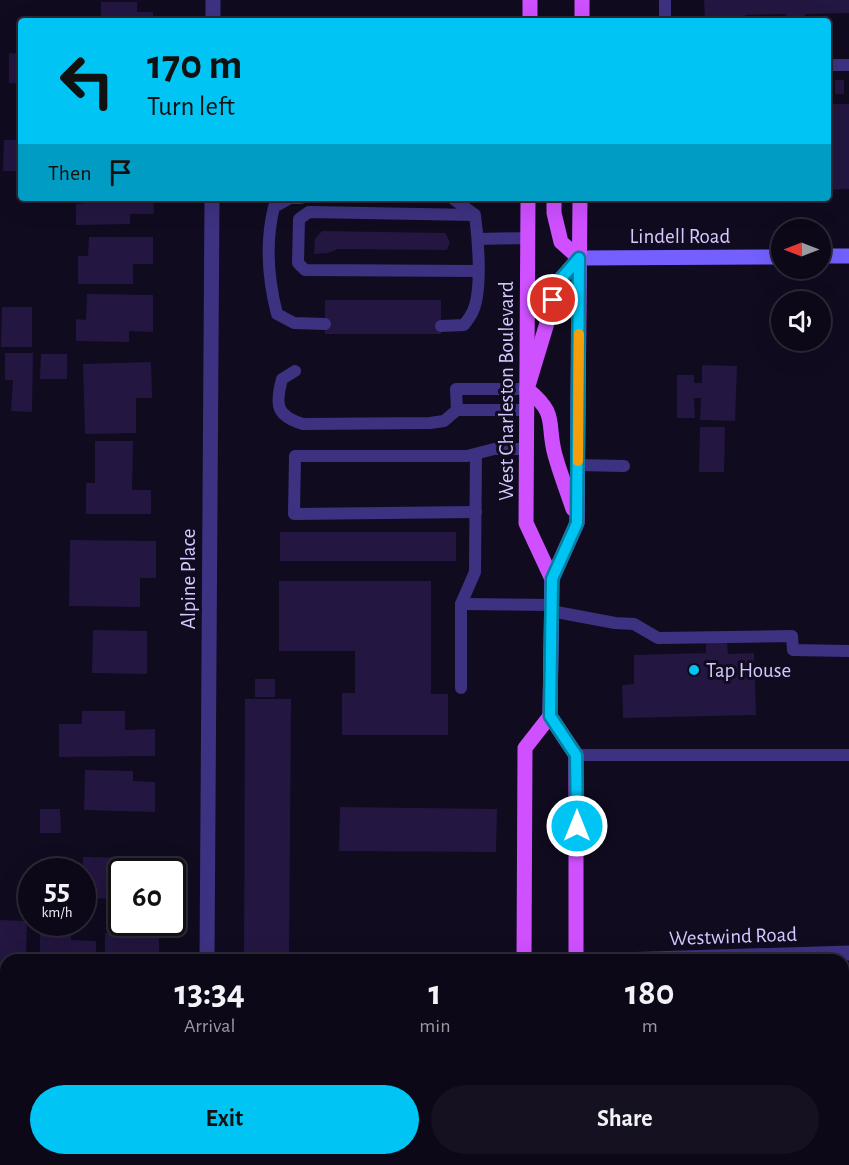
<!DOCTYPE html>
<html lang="en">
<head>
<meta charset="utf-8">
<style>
	body { margin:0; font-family:"Alegreya Sans",sans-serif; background:#151120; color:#f1f3f6; height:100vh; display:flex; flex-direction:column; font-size:22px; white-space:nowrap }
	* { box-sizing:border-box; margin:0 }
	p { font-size:20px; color:#9a9aa1 }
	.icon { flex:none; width:33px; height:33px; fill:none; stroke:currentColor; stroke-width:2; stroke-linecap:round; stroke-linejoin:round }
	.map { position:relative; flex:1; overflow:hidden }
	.details { position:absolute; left:0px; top:954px; width:849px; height:212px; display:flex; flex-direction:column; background:#0c0817; border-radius:18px 18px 0 0; box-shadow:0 6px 24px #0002,0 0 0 2px #2c2936 }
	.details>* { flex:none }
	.banner { position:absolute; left:18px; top:18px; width:813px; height:183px; border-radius:6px; box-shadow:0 6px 24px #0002,0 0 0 2px #2c2936; background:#00c4f4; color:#111; overflow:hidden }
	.needle { width:39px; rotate:270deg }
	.controls { position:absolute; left:771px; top:219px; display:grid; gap:12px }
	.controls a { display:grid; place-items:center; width:60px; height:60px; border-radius:50%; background:#0c0817; box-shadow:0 6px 24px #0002,0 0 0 2px #2c2936; font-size:30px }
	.speed { position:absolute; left:18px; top:858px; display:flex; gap:12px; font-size:30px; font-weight:700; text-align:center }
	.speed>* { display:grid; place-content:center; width:78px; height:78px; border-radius:50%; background:#0c0817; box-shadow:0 6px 24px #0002,0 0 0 2px #2c2936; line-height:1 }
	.speed small { font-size:15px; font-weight:400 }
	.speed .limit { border:3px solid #111; border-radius:9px; background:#fff; color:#111 }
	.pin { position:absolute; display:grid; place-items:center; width:51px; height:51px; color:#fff; margin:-26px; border:3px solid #fff; border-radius:50%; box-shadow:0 2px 6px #0007 }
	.me { position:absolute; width:66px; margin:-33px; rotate:0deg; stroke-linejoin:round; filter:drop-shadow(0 0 4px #0008) }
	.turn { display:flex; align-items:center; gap:21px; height:126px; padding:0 30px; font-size:27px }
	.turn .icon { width:78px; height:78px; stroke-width:2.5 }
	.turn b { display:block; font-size:42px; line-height:51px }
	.then { display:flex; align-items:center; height:57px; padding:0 30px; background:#0003; gap:12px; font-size:22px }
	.eta { display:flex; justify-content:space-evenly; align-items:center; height:102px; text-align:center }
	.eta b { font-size:36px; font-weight:600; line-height:42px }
	.cta { display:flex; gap:12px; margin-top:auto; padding:12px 30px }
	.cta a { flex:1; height:69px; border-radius:36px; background:#00c4f4; color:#111; font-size:24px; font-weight:600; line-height:69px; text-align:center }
	.cta a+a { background:#151120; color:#f1f3f6 }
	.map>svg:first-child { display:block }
	.building { fill:#231641 }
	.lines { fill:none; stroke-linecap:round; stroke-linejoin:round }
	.lane { stroke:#3d3281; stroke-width:12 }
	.street { stroke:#3d3281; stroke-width:15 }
	.secondary { stroke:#7360ff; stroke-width:15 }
	.primary { stroke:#ce50ff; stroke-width:15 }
	.route-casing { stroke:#007f9f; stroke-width:15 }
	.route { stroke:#00c4f4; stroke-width:10 }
	.slow { stroke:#f59e0b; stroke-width:10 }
	.poi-dot { fill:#00c4f4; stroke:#100b1f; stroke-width:2 }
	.labels { text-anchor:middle; stroke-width:6; stroke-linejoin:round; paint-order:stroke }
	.street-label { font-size:21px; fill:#d4c9ff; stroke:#100b1f }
	.poi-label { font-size:21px; fill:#d4c9ff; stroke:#100b1f; text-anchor:start }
</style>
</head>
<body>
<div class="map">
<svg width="849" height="1165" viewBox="0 0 849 1165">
	<rect width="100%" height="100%" fill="#100b1f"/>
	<g class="building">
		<path d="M704 0H849V13L805 14V17H786V14L745 15V21H705Z"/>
		<path d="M101 2H137V12H153V21H101Z"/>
		<path d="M9 53 21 54V83H9Z"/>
		<rect x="835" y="80" width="9" height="14"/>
		<path d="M828 104H849V189L828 190Z"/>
		<path d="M4 140H21V171H3Z"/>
		<path d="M88 198H153L154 214H130V224L76 225V204L88 203Z"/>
		<path d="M322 231 445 233 450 242 447 250 338 249 328 253 314 254 315 239Z"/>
		<path d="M89 237H153V264H133V284H78V256H88Z"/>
		<path d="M87 294 153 295V332L129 331V342L76 341V319L86 320Z"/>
		<rect x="325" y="300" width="116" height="34"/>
		<path d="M2 307H32V347H1Z"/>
		<path d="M5 353H33L32 412 11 411 13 380H5Z"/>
		<path d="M41 354H67V379H40Z"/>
		<path d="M151 362 152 398H136V433L85 434 83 364Z"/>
		<path d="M702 365 737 366 735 421 700 420 701 398H694L695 418H677V375H694V383H702Z"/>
		<path d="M700 427H725L724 472H699Z"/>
		<path d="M95 441H133L132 490H151V514H86V483H95Z"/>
		<rect x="280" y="532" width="176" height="29"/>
		<path d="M70 540 156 541V578H140V607L69 606Z"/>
		<path d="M279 581H431V694H448V735H342V693H355V651H279Z"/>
		<path d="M93 630 147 631V674L92 673Z"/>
		<path d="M706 641H727L728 654 754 653 756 715 623 718 622 685 634 684V655L706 653Z"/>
		<rect x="255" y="679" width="20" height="18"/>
		<path d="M245 699H291L289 960H244Z"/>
		<path d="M82 711H125V730L155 729V756L59 757V724H82Z"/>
		<path d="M85 770 133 771V781L155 782V812L84 810Z"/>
		<path d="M340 807 497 809 496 852 339 851Z"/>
		<path d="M40 809H60L61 833H40Z"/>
		<path d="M83 857 154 858 153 872H122V899L82 898Z"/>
		<path d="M0 920 27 921 26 960H6V974H0Z"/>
		<path d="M40 932 71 933V940L96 941V960H40Z"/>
		<rect x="105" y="933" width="54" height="27"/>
		<path d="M843 1129 849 1130V1165H842Z"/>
		<rect x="256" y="1160" width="43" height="5"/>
		<rect x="365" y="1160" width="49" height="5"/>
	</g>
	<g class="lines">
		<g class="lane">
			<path d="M665 0V21"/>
			<path d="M828 65H849"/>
			<path d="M301 198H290L274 207C265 243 268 279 277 314L294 323 325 324"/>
			<path d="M452 198 474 214"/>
			<path d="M478 239 528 238"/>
			<path d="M441 326 464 325C467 321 470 317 472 313 483 293 478 238 475 215L309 212 299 219 298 263 305 270 478 271"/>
			<path d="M295 371 282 379C275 405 276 416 303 424L430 423 444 421 457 410H527"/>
			<path d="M457 410 456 389H527"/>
			<path d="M578 465 624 466"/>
			<path d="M476 512 294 514 295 456H467L494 449H527"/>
			<path d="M461 604 551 605"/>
			<path d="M551 611 615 623 634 624 658 638 792 636 793 650 849 651"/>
			<path d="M461 688V604L475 572 476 454"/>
			<path d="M576 755H849"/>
			<path d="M843 1025 849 1024"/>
			<path d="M843 1089H849"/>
			<path d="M637 1165V1160"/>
		</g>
		<g class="street">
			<path d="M213 21V0"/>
			<path d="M207 960 212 198"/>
			<path d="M618 960 849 953"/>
			<path d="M0 1123H6"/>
			<path d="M165 1165V1160"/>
		</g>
		<g class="secondary">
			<path d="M820 256H849"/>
			<path d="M579 258 782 257"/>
			<path d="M0 1044H6"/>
		</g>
		<g class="primary">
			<path d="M530 21V0"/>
			<path d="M582 21V0"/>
			<path d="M528 198 526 523 552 579"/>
			<path d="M554 198V213L561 242 579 258"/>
			<path d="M573 509C567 491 560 473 555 455 546 422 559 415 527 389L560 280 579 258"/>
			<path d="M524 960 525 748 550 716"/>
			<path d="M576 960V755L550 716 552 579 577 523 580 198"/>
			<path d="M523 1165V1160"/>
			<path d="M573 1165V1160"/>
		</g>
	</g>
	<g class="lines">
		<defs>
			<path id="route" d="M553 300 560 280 579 258 577 523 552 579 550 716 576 755 577 826"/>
		</defs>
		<use href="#route" class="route-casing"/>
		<use href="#route" class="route"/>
		<path class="slow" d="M578 461 579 334"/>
	</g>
	<circle class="poi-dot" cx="694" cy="670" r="6"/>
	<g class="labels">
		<g class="street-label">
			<text x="680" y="243">Lindell Road</text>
			<text transform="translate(506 391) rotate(-90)" y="7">West Charleston Boulevard</text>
			<text transform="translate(188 579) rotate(-90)" y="7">Alpine Place</text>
			<text transform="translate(733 936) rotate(-2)" y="7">Westwind Road</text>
		</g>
		<g class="poi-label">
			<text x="706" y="677">Tap House</text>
		</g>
	</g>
</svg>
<div class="controls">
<a><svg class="needle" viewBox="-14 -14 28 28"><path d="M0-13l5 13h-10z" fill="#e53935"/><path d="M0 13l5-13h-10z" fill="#9a9aa1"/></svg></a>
<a><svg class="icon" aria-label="sound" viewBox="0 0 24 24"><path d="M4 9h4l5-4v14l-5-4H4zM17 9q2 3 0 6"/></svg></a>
</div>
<div class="speed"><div>55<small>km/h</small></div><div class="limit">60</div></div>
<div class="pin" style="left:553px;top:300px;background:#d93025"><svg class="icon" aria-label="arrive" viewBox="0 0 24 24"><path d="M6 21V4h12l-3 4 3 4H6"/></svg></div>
<svg class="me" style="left:577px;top:826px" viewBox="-20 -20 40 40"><circle r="17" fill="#00c4f4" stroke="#fff" stroke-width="3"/><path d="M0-11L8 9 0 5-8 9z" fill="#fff"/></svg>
<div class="banner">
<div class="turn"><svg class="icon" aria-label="left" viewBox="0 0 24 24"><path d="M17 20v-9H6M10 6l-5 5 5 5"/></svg><div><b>170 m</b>Turn left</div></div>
<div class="then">Then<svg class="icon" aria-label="arrive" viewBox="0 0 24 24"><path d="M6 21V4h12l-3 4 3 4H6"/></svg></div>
</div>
<section class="details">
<div class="eta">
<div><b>13:34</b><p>Arrival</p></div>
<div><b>1</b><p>min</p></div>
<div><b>180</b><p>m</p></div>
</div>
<div class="cta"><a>Exit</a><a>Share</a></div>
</section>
</div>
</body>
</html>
